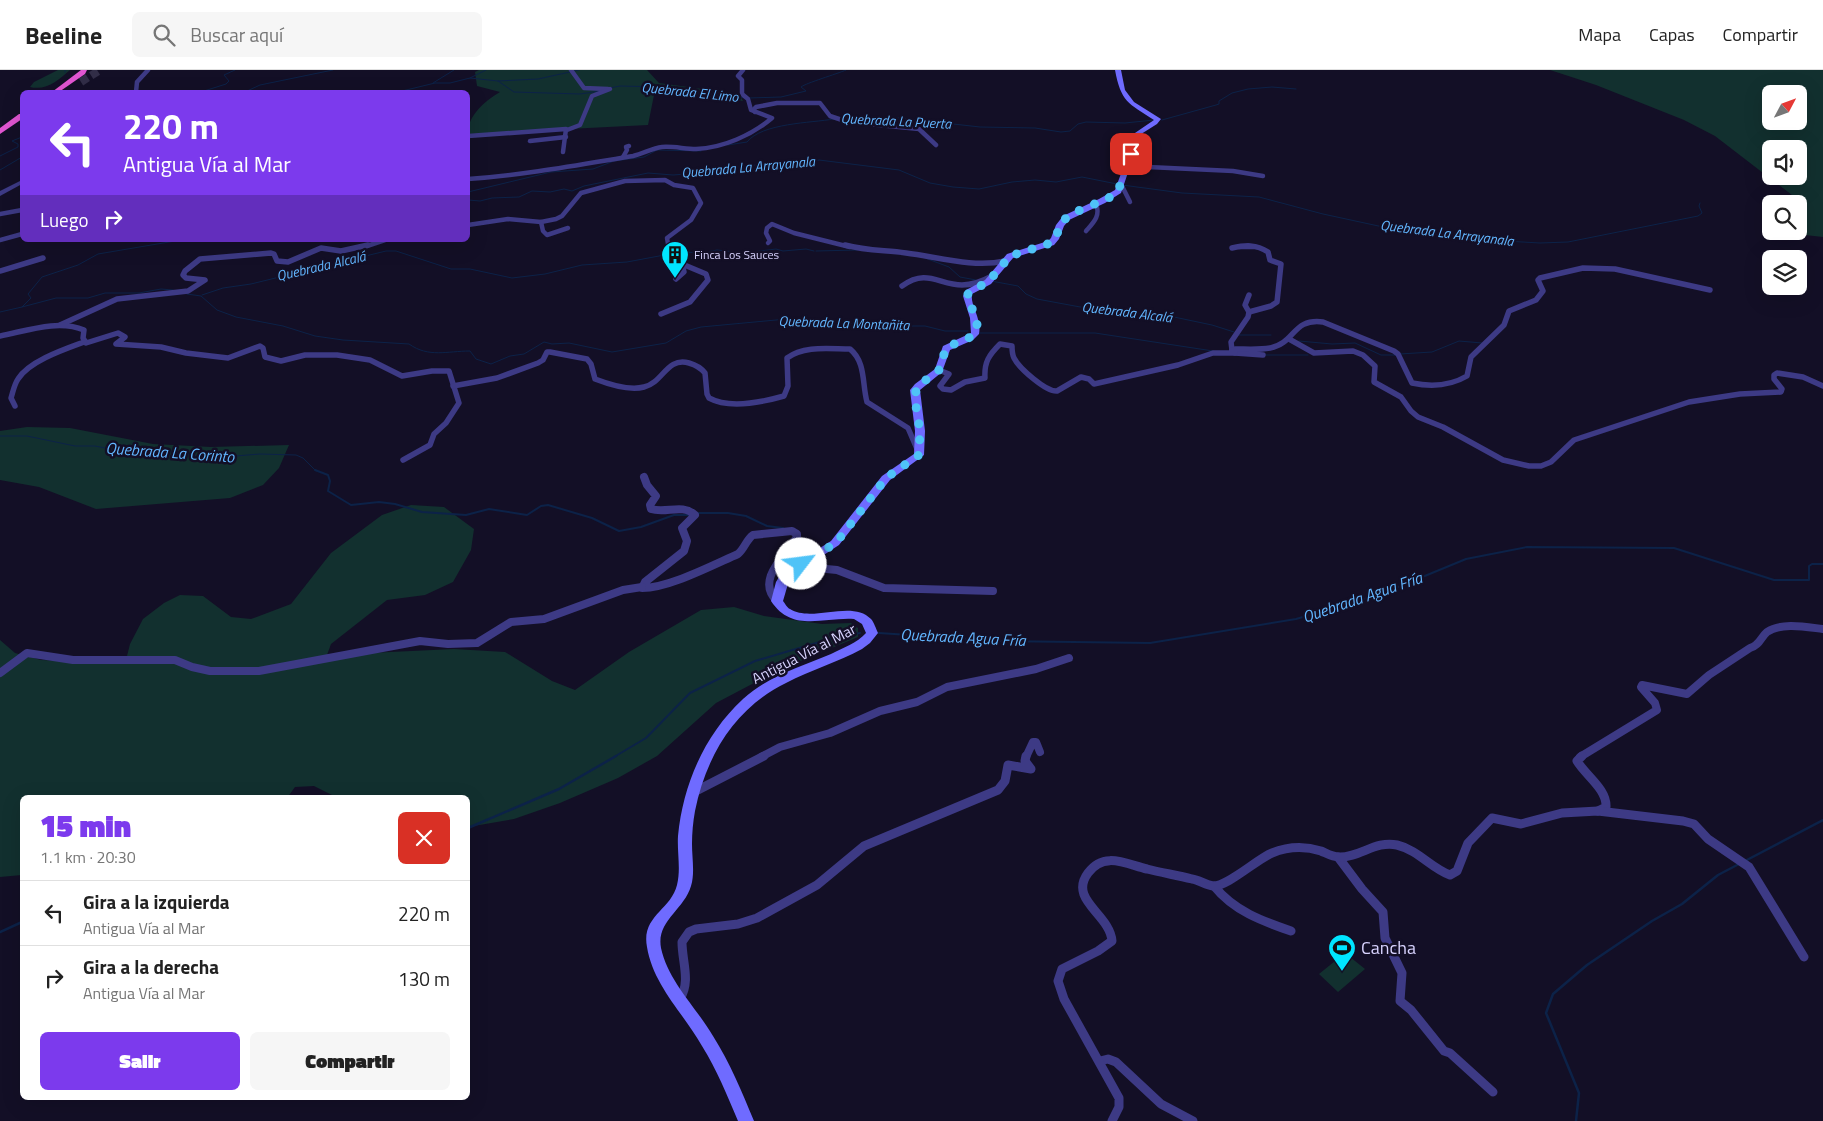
<!DOCTYPE html>
<html lang="es">
<head>
<meta charset="utf-8">
<style>
	body { margin:0; font-family:"Titillium Web",sans-serif; background:#f6f6f6; color:#222; height:100vh; display:flex; flex-direction:column; font-size:19px; white-space:nowrap }
	* { box-sizing:border-box; margin:0 }
	p { font-size:16px; color:#767676 }
	.icon { flex:none; width:28px; height:28px; fill:none; stroke:currentColor; stroke-width:2; stroke-linecap:round; stroke-linejoin:round }
	.map { position:relative; flex:1; overflow:hidden }
	.details { position:absolute; left:20px; top:725px; width:450px; height:305px; display:flex; flex-direction:column; background:#fff; border-radius:8px; box-shadow:0 5px 20px #0002 }
	.details>* { flex:none }
	.guide { position:absolute; left:20px; top:20px; width:450px; height:152px; border-radius:8px; box-shadow:0 5px 20px #0002; background:#7c3aed; color:#fff; overflow:hidden }
	.needle { width:32px; rotate:49deg }
	.buttons { position:absolute; left:1762px; top:15px; display:grid; gap:10px }
	.buttons a { display:grid; place-items:center; width:45px; height:45px; border-radius:8px; background:#fff; box-shadow:0 5px 20px #0002; font-size:25px }
	.pin { position:absolute; display:grid; place-items:center; width:42px; height:42px; color:#fff; margin:-21px; border-radius:10px; box-shadow:0 2px 8px #0006 }
	.me { position:absolute; width:55px; margin:-28px; rotate:60deg; stroke-linejoin:round; filter:drop-shadow(0 0 4px #0008) }
	.turn { display:flex; align-items:center; gap:18px; height:105px; padding:0 20px; font-size:22px }
	.turn .icon { width:65px; height:65px; stroke-width:2.5 }
	.turn b { display:block; font-size:35px; line-height:42px }
	.then { display:flex; align-items:center; height:48px; padding:0 20px; background:#0003; gap:10px; font-size:19px }
	.round { display:grid; place-items:center; flex:none; width:52px; height:52px; border-radius:8px; background:#f6f6f6 }
	.summary { display:flex; align-items:center; justify-content:space-between; height:85px; padding:0 20px }
	h1 { font-size:30px; font-weight:800; line-height:38px; color:#7c3aed }
	.primary-button { display:flex; gap:10px; margin-top:auto; padding:10px 20px }
	.primary-button a { flex:1; height:58px; border-radius:8px; background:#7c3aed; color:#fff; font-size:20px; font-weight:800; line-height:58px; text-align:center }
	.primary-button a+a { background:#f6f6f6; color:#222 }
	ul { padding:0; list-style:none }
	li { display:flex; align-items:center; gap:15px; height:65px; padding:0 20px; border-top:1px solid #e0e0e0 }
	li div { flex:1 }
	li b { display:block; font-size:19px }
	li em { font-style:normal }
	header { display:flex; align-items:center; gap:30px; box-sizing:border-box; height:70px; padding:0 25px; background:#fff; border-bottom:1px solid #e0e0e0 }
	header strong { font-size:24px }
	nav { display:flex; gap:28px; margin-inline-start:auto; font-size:18px }
	.search { width:350px; height:45px; background:#f6f6f6; display:flex; align-items:center; gap:12px; box-sizing:border-box; padding:0 18px; border-radius:8px; color:#767676; font-size:19px }
	.map>svg:first-child { display:block }
	.green { fill:#12302f; fill-rule:evenodd }
	.lines { fill:none; stroke-linecap:round; stroke-linejoin:round }
	.stream-far2 { stroke:#0c2248; stroke-width:1 }
	.stream-far1 { stroke:#0c2248; stroke-width:2 }
	.stream { stroke:#0c2248; stroke-width:2.5 }
	.trunk-tunnel { stroke:#312d47; stroke-width:8; stroke-dasharray:8 4; stroke-linecap:butt }
	.minor-far3 { stroke:#3d3a85; stroke-width:4.5 }
	.minor-far2 { stroke:#3d3a85; stroke-width:5.5 }
	.minor-far1 { stroke:#3d3a85; stroke-width:8 }
	.minor { stroke:#3d3a85; stroke-width:9 }
	.tertiary { fill:#3d3a85; fill-rule:evenodd }
	.secondary { fill:#6f6bff; fill-rule:evenodd }
	.trunk { fill:#e055d1; fill-rule:evenodd }
	.route { stroke:#4fc3f7; stroke-width:9; stroke-dasharray:0 16.2 }
	.labels { text-anchor:middle; stroke-width:5; stroke-linejoin:round; paint-order:stroke }
	.far-poi-label { font-size:12px; fill:#d9d4ff; stroke:#130f26; text-anchor:start }
	.far-water-label { font-size:14px; font-style:italic; fill:#62b6ff; stroke:#130f26 }
	.street-label { font-size:15px; fill:#d9d4ff; stroke:#130f26 }
	.water-label { font-size:16px; font-style:italic; fill:#62b6ff; stroke:#130f26 }
	.near-poi-label { font-size:18px; fill:#d9d4ff; stroke:#130f26; text-anchor:start }
</style>
</head>
<body>
<header>
<strong>Beeline</strong>
<div class="search"><svg class="icon" aria-label="search" viewBox="0 0 24 24"><circle cx="10" cy="10" r="6"/><path d="M15 15l6 6"/></svg>Buscar aquí</div>
<nav><a>Mapa</a><a>Capas</a><a>Compartir</a></nav>
</header>
<div class="map">
<svg width="1823" height="1051" viewBox="0 0 1823 1051">
	<rect width="100%" height="100%" fill="#130f26"/>
	<g class="green">
		<path d="M58 0H70C58 10 47 21 30 17L34 12Z"/>
		<path d="M479 0H647L659 13 739 24 743 31 655 20 648 55 468 64C467 46 485 31 500 22L477 16 475 2Z"/>
		<path d="M1550 0H1823V167L1805 165 1799 159V134L1801 132 1715 66 1684 50 1596 15ZM1771 24H1799V51H1771ZM1771 79H1799V106H1771Z"/>
		<path d="M27 357 70 358 153 374 211 377 289 375 279 398 263 415 230 428 96 439 39 417 0 410V361Z"/>
		<path d="M411 435 444 437 474 459 471 480 453 512 425 525 387 530 331 574 327 585 454 579 505 582 552 611 575 620 629 582 701 540 734 537 764 546 822 554 851 553 858 558V567L779 600 716 633 657 686 618 708 560 733 514 749 468 757V728L336 727 314 716 295 717 287 728H22V805L0 807V570L15 583 41 590 113 593 127 586 130 574 143 549 164 533 180 525 203 526 231 547 251 549 291 534 331 483 382 445Z"/>
		<path d="M1345 883 1365 899 1338 922 1319 904Z"/>
	</g>
	<g class="lines">
		<g class="stream-far2">
			<path d="M65 0V2"/>
			<path d="M470 8 486 0"/>
			<path d="M498 11 538 9 579 0"/>
			<path d="M433 13 454 0"/>
			<path d="M610 18 620 16 665 17 675 22 719 24 745 28"/>
			<path d="M201 22 226 14 229 11 224 5 235 0"/>
			<path d="M245 22 260 15 333 0"/>
			<path d="M398 22 435 13H450L470 8 498 11 514 22 580 24 600 21"/>
			<path d="M749 28 781 27 806 21 801 17C806 13 837 4 846 0"/>
			<path d="M839 48 843 46 900 48 980 57 1035 58 1061 62 1070 61 1078 54 1086 52 1125 53 1154 50"/>
			<path d="M1162 50 1216 35 1219 34V31L1232 23 1248 19 1272 17 1296 19"/>
			<path d="M728 75 747 72C762 53 811 53 834 49"/>
			<path d="M0 86 18 77V74L12 71 22 67"/>
			<path d="M0 100 22 87"/>
			<path d="M1122 115 1182 123 1259 127 1323 144 1397 160 1487 170 1540 173 1568 172 1698 146 1702 143 1699 136 1700 133"/>
			<path d="M468 122 551 102 593 99 614 91 644 87 657 80 701 81"/>
			<path d="M468 130 480 131 492 128 519 127 532 121 550 122 564 119 572 121 584 116 648 103 673 105 726 101 741 96 789 93 802 95 819 90 899 100 930 113 953 117 979 119 1012 112 1035 110 1056 112 1082 107 1117 114"/>
			<path d="M816 181 858 180"/>
			<path d="M683 182 702 183 717 180 744 183 776 179 783 181 806 179 814 181"/>
			<path d="M925 188 949 197 960 207 976 210"/>
			<path d="M991 211 1018 216 1026 224 1037 229 1118 244 1155 243 1212 255 1234 262"/>
			<path d="M187 224 201 226 217 240 236 247 283 256 315 266 343 270 409 274C429 288 447 281 470 281L476 289 491 294 510 286 524 284 544 272 552 274 569 273 612 282 666 273 686 261 701 257 787 249 889 256H925L945 261H968"/>
			<path d="M202 225 223 218 251 214 386 181H396L451 199H470L512 208 545 204 582 195 627 192 675 183"/>
			<path d="M22 237 56 228H88L105 223H139L161 219 173 220"/>
			<path d="M0 242 22 237 31 228 28 224 42 207 78 195 98 184 181 170"/>
			<path d="M977 263H1095L1213 281"/>
			<path d="M1239 265H1271"/>
			<path d="M1299 271 1332 274 1355 273 1381 285H1396"/>
			<path d="M1400 284 1432 282 1459 271 1482 273"/>
			<path d="M1265 285H1308"/>
			<path d="M0 366H27L75 376H95L115 380H160L211 388 260 384 296 385 303 388 316 401"/>
		</g>
		<g class="stream-far1">
			<path d="M315 400 328 405 330 411 328 421 351 435 379 432 395 434 422 442 466 445 489 439 527 445 541 436 548 435 592 448 619 461 641 457 674 445H689"/>
			<path d="M698 443H728L746 446 767 456 783 458"/>
			<path d="M799 470 792 481 804 489"/>
			<path d="M879 563 999 571 1150 573 1296 549 1381 524 1466 489 1527 477 1674 478 1774 510H1809V496L1812 494H1823"/>
			<path d="M614 687 646 668 690 623 755 591 833 568 860 563"/>
		</g>
		<g class="stream">
			<path d="M468 758 559 719 616 686"/>
			<path d="M1745 791 1823 750"/>
			<path d="M0 862 22 852"/>
			<path d="M1576 1051 1579 1023 1546 943 1553 924 1587 895 1652 851 1682 834 1718 805 1739 794"/>
		</g>
		<path class="trunk-tunnel" d="M81 12 100 0"/>
		<g class="minor-far3">
			<path d="M571 0 584 18 608 19"/>
			<path d="M136 22 137 12 148 0"/>
			<path d="M755 42 754 39 756 37 777 33H820L830 46 848 52 919 59 936 75"/>
			<path d="M567 60 580 55 592 26 610 19"/>
			<path d="M468 66 566 59 563 82"/>
			<path d="M530 71 566 67"/>
			<path d="M623 87 627 80 626 77 629 76"/>
			<path d="M1127 96 1233 101 1263 106"/>
			<path d="M468 109C524 105 578 95 633 86 643 84 652 78 662 77 673 76 685 79 696 79 723 78 752 65 772 48L751 40 748 29 742 24V10L738 6 743 0"/>
			<path d="M1121 114 1130 132"/>
			<path d="M0 144 22 140"/>
			<path d="M541 152 543 161 547 165 568 158"/>
			<path d="M468 155 508 149 541 152 556 149 562 146 581 123 625 111 665 110 674 115 693 118 701 133 691 150 667 168 668 174 672 177"/>
			<path d="M1086 161C1093 153 1101 146 1096 134"/>
			<path d="M0 170 22 164"/>
			<path d="M768 173 770 171 766 163 767 158 772 154 794 163 850 177"/>
			<path d="M364 177 385 170"/>
			<path d="M1239 177H1257"/>
		</g>
		<g class="minor-far2">
			<path d="M670 175 680 184 684 202 676 209"/>
			<path d="M845 175C867 181 884 180 906 183 938 187 973 198 1005 191"/>
			<path d="M1232 178C1245 175 1256 174 1268 182L1270 190 1281 194 1277 232 1271 236 1249 242"/>
			<path d="M0 201 43 188"/>
			<path d="M902 216C927 198 939 215 962 215 973 215 983 211 992 206"/>
			<path d="M661 244 690 232 708 210 706 204 682 194"/>
			<path d="M60 255 117 229 188 221 205 210 186 208 183 205 185 201 200 189 271 183 274 184 277 191 288 192 321 178 341 181 368 175"/>
			<path d="M0 266C26 261 58 249 84 260L83 268 86 273 118 263 125 267 116 274 161 277 186 283 228 288 260 276 263 278 265 287 281 291 305 285H337L370 290 402 306 432 301H449L459 333 446 353 434 364 430 375 403 390"/>
			<path d="M1289 269 1314 283 1353 281 1363 285 1375 296 1374 312 1401 327 1411 341 1418 347 1443 357 1503 390 1529 396H1541L1551 392 1574 370 1689 332 1740 324 1781 322 1782 319 1774 309V305L1777 303 1803 307 1823 316"/>
			<path d="M1232 280 1231 272 1248 247 1249 242 1245 235 1249 225"/>
			<path d="M1235 283 1263 285"/>
			<path d="M939 300 949 304 940 316 943 319 951 320 965 312 985 308C984 292 989 285 1000 274L1012 276C1012 280 1012 284 1014 288 1019 298 1046 322 1057 321L1081 307 1089 309 1094 314 1178 295 1213 283H1235L1232 280 1235 279C1246 279 1259 280 1270 278 1296 273 1292 248 1323 252L1394 281 1398 284 1412 313C1431 317 1450 316 1467 306L1471 287 1504 255 1509 241 1536 230 1543 221 1538 210 1540 208 1583 198 1615 199 1710 220"/>
			<path d="M453 316 497 308 538 293 543 290 547 282H550L587 289 591 294 595 309C608 314 630 321 644 317 664 312 666 287 689 293 696 295 701 298 705 303L707 324 709 328C729 339 763 332 784 326L788 316 787 288C804 275 830 279 850 279 866 292 862 314 867 332L908 358 917 379"/>
			<path d="M15 336 11 328C13 322 14 315 18 309 29 291 65 279 84 272"/>
		</g>
		<g class="minor-far1">
			<path d="M644 407 647 415 656 426 650 435 651 439C666 444 682 433 695 445L682 458 687 471 684 481 645 512 642 518C669 518 713 495 738 484 745 478 746 470 753 465L792 461 797 464V467C785 486 755 510 777 531"/>
			<path d="M820 484 814 496 816 498 837 500 884 518 993 521"/>
			<path d="M0 603 27 583 73 590H175L192 597 210 601H259L420 571 448 574 477 573 511 552 544 549 623 520 642 517"/>
			<path d="M761 687 780 677 830 663 880 641 917 632 947 617 1036 599 1069 588"/>
			<path d="M1026 687 1033 672H1036L1040 682"/>
			<path d="M1580 687 1657 640 1655 633 1641 617 1642 615 1687 624 1709 605 1750 578C1760 575 1760 568 1767 562 1782 552 1806 557 1823 559"/>
		</g>
		<g class="minor">
			<path d="M1582 686 1577 691C1586 706 1607 719 1606 737L1598 741"/>
			<path d="M694 722 764 686"/>
			<path d="M1338 787 1362 819 1383 842 1385 868 1402 903 1400 931 1411 940 1444 981 1450 983 1493 1022"/>
			<path d="M1214 816C1234 841 1262 851 1291 861"/>
			<path d="M680 929C691 911 682 892 682 872L689 862 696 859 738 854 757 848 817 815 864 776 998 720 1005 711 1008 695 1031 699 1025 691 1026 686"/>
			<path d="M1100 991 1108 989 1116 992 1161 1034 1193 1051"/>
			<path d="M1112 1051 1119 1037V1028L1064 929 1058 911 1062 899 1098 881 1112 871C1110 844 1068 830 1088 803 1104 781 1126 794 1147 799 1162 803 1177 805 1192 809 1199 810 1206 815 1213 816 1227 817 1257 789 1272 783 1287 777 1305 776 1321 781 1326 783 1332 787 1339 787 1359 788 1376 770 1397 775 1418 780 1431 798 1450 805L1457 801 1468 773 1492 748 1521 754 1562 743 1598 741 1683 751 1694 754 1708 769 1749 797 1804 887"/>
		</g>
		<path class="tertiary" d="M22 110V114L0 126V121Z"/>
		<path class="secondary" d="M1115 0H1121L1125 20 1134 32 1161 49 1157 54 1138 66 1137 76 1121 123 1105 133 1069 150 1064 156 1059 169 1054 175 1013 188 991 214 972 224C970 236 982 248 979 264L973 270 950 280 942 302 920 320 925 361 924 385 890 410 839 475 790 507 783 531C785 533 787 538 790 539 812 553 852 529 871 549 874 552 876 559 878 563L870 573 862 579C838 592 811 600 786 613 735 638 706 686 695 741 693 752 692 763 692 774 692 788 695 803 691 816 684 840 656 851 661 878 668 911 696 937 713 966 730 993 742 1022 754 1051H738C727 1025 717 1000 702 976 684 944 653 915 647 877 641 846 671 840 677 815 681 799 677 782 678 766 683 714 705 664 743 629 768 606 801 597 831 584 843 578 857 573 866 563L862 554 854 549C823 547 792 563 771 531L776 512 782 502 831 471 882 406 914 384 915 361 910 320 915 314 935 299 943 276 971 263 970 248 963 226 966 220 985 210 1007 184 1048 171 1051 168 1056 155 1063 146 1099 129 1115 120 1131 76 1132 65 1154 50C1128 33 1121 32 1115 0Z"/>
		<g class="trunk">
			<path d="M81 0H87L85 4 59 22H52Z"/>
			<path d="M19 44H22V49L0 64V58Z"/>
		</g>
	</g>
	<g class="lines">
		<path class="route" d="M801 494 836 473 886 408 919 385 920 361 915 330 916 320 918 316 939 300 946 278C959 270 982 270 976 248 974 240 968 234 967 226L969 222 988 212 1010 186 1051 173C1059 166 1057 157 1064 150 1074 140 1101 133 1114 125L1118 121 1131 84"/>
	</g>
	<defs>
		<symbol id="building-pin" viewBox="-11 -11 22 30"><path d="M0 17L-7.5 6A9.5 9.5 0 1 1 7.5 6Z" fill="#00e5ff" stroke="#130f26"/><path d="M-4-6H4V6H1V3H-1V6H-4ZM-2.5-4.3h1.7v1.8h-1.7ZM.8-4.3h1.7v1.8H.8ZM-2.5-1h1.7V.8h-1.7ZM.8-1h1.7V.8H.8Z" fill="#111"/></symbol>
		<symbol id="stadium-pin" viewBox="-11 -11 22 30"><path d="M0 17L-7.5 6A9.5 9.5 0 1 1 7.5 6Z" fill="#00e5ff" stroke="#130f26"/><path d="M0-5a6.5 5 0 1 0 0 10a6.5 5 0 1 0 0-10ZM-3.5-1.8h7v3.6h-7Z" fill="#111"/></symbol>
	</defs>
	<g fill-rule="evenodd">
		<use href="#building-pin" x="659" y="169" width="32" height="43"/>
		<use href="#stadium-pin" x="1326" y="862" width="32" height="43"/>
	</g>
	<g class="labels">
		<g class="far-poi-label">
			<text x="694" y="189">Finca Los Sauces</text>
		</g>
		<g class="far-water-label">
			<text transform="translate(690 22) rotate(6)" y="5">Quebrada El Limo</text>
			<text transform="translate(896 51) rotate(3)" y="5">Quebrada La Puerta</text>
			<text transform="translate(748 97) rotate(-5)" y="5">Quebrada La Arrayanala</text>
			<text transform="translate(1447 163) rotate(7)" y="5">Quebrada La Arrayanala</text>
			<text transform="translate(321 196) rotate(-13)" y="5">Quebrada Alcalá</text>
			<text transform="translate(1127 242) rotate(7)" y="5">Quebrada Alcalá</text>
			<text transform="translate(844 253) rotate(2)" y="5">Quebrada La Montañita</text>
		</g>
		<g class="street-label">
			<text transform="translate(804 584) rotate(-27)" y="5">Antigua Vía al Mar</text>
		</g>
		<g class="water-label">
			<text transform="translate(170 382) rotate(4)" y="6">Quebrada La Corinto</text>
			<text transform="translate(1362 527) rotate(-19)" y="6">Quebrada Agua Fría</text>
			<text transform="translate(963 567) rotate(3)" y="6">Quebrada Agua Fría</text>
		</g>
		<g class="near-poi-label">
			<text x="1361" y="884">Cancha</text>
		</g>
	</g>
</svg>
<div class="buttons">
<a><svg class="needle" viewBox="-14 -14 28 28"><path d="M0-13l5 13h-10z" fill="#e53935"/><path d="M0 13l5-13h-10z" fill="#767676"/></svg></a>
<a><svg class="icon" aria-label="sound" viewBox="0 0 24 24"><path d="M4 9h4l5-4v14l-5-4H4zM17 9q2 3 0 6"/></svg></a>
<a><svg class="icon" aria-label="search" viewBox="0 0 24 24"><circle cx="10" cy="10" r="6"/><path d="M15 15l6 6"/></svg></a>
<a><svg class="icon" aria-label="layers" viewBox="0 0 24 24"><path d="M12 4l9 5-9 5-9-5zM3 14l9 5 9-5"/></svg></a>
</div>
<div class="pin" style="left:1131px;top:84px;background:#d93025"><svg class="icon" aria-label="arrive" viewBox="0 0 24 24"><path d="M6 21V4h12l-3 4 3 4H6"/></svg></div>
<svg class="me" style="left:801px;top:494px" viewBox="-20 -20 40 40"><circle r="19" fill="#fff"/><path d="M0-13L10 11 0 6-10 11z" fill="#4fc3f7"/></svg>
<div class="guide">
<div class="turn"><svg class="icon" aria-label="left" viewBox="0 0 24 24"><path d="M17 20v-9H6M10 6l-5 5 5 5"/></svg><div><b>220 m</b>Antigua Vía al Mar</div></div>
<div class="then">Luego<svg class="icon" aria-label="right" viewBox="0 0 24 24"><path d="M7 20v-9h11M14 6l5 5-5 5"/></svg></div>
</div>
<section class="details">
<div class="summary"><div><h1>15 min</h1><p>1.1 km · 20:30</p></div><a class="round" style="background:#d93025;color:#fff"><svg class="icon" aria-label="close" viewBox="0 0 24 24"><path d="M6 6l12 12M18 6L6 18"/></svg></a></div>
<ul>
<li><svg class="icon" aria-label="left" viewBox="0 0 24 24"><path d="M17 20v-9H6M10 6l-5 5 5 5"/></svg><div><b>Gira a la izquierda</b><p>Antigua Vía al Mar</p></div><em>220 m</em></li>
<li><svg class="icon" aria-label="right" viewBox="0 0 24 24"><path d="M7 20v-9h11M14 6l5 5-5 5"/></svg><div><b>Gira a la derecha</b><p>Antigua Vía al Mar</p></div><em>130 m</em></li>
</ul>
<div class="primary-button"><a>Salir</a><a>Compartir</a></div>
</section>
</div>
</body>
</html>
